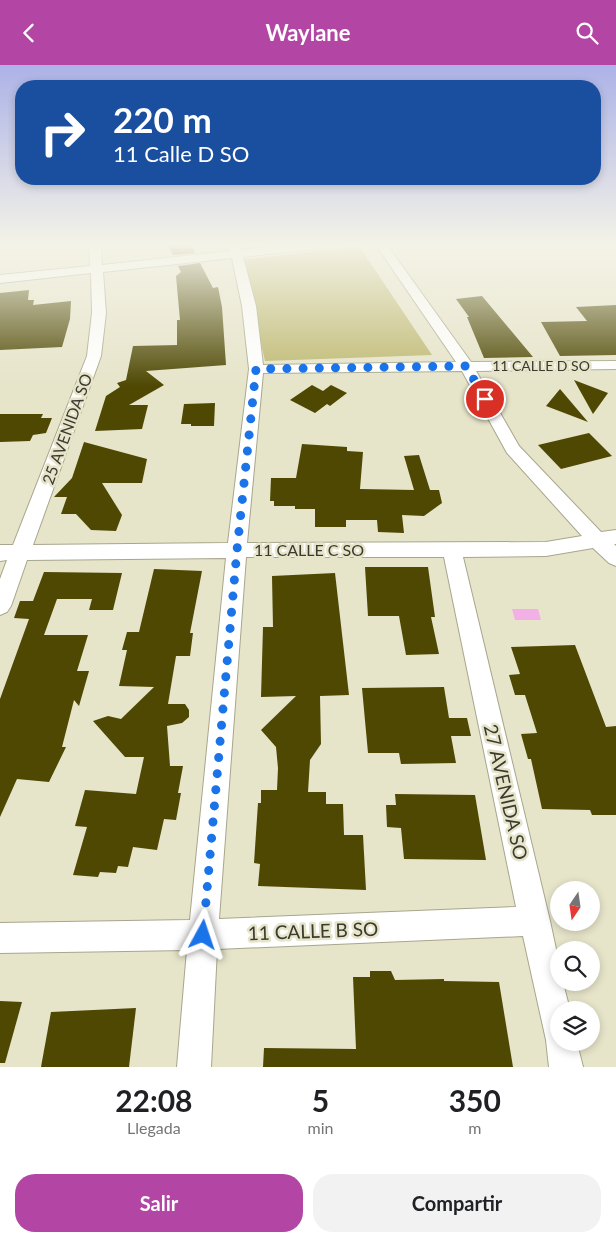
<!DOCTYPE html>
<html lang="es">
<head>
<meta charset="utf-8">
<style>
	body { margin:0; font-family:Lato,sans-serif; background:#f2f2f2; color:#202124; height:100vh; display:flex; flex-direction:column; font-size:19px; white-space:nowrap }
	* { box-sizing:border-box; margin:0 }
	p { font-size:16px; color:#757577 }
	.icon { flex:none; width:28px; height:28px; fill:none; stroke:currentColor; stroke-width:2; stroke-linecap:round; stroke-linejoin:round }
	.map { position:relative; height:1002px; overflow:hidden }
	.sheet { display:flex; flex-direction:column; background:#fff; flex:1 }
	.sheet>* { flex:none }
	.top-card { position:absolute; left:15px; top:15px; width:586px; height:105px; border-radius:20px; box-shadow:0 2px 8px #0003; background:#1a4fa0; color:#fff; overflow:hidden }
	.needle { width:32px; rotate:193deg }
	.tools { position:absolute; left:550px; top:816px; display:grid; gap:10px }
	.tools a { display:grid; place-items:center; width:50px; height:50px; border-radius:50%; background:#fff; box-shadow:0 2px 8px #0003; font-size:25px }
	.pin { position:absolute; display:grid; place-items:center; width:42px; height:42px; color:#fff; margin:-21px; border:2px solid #fff; border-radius:50%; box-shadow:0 1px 5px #0007 }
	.me { position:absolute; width:55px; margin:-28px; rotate:5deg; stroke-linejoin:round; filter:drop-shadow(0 0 4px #0008) }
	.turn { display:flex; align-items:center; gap:18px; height:105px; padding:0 15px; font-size:22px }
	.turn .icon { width:65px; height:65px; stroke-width:2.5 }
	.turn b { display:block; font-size:35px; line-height:42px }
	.eta { display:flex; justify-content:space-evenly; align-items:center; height:85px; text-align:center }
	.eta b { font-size:30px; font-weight:700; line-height:35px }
	.primary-button { display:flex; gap:10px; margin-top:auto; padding:10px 15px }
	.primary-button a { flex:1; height:58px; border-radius:20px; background:#b346a4; color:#fff; font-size:20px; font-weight:700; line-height:58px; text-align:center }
	.primary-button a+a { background:#f2f2f2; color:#202124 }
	header { display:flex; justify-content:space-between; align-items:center; height:65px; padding:0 15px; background:#b346a4; color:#fff; font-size:22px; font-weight:700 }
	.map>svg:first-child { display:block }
	.green { fill:#bdb76e }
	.water { fill:#f3b0e6 }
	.building { fill:#4e4803 }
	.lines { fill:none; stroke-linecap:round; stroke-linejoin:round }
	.minor-casing { stroke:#a8a68d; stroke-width:2 }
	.minor { fill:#fff; fill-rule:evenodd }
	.route { stroke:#1a73e8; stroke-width:9; stroke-dasharray:0 16.2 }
	.labels { text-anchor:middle; stroke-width:5; stroke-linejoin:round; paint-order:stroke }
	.far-street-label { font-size:14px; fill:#3b3a30; stroke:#e6e4c9 }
	.street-label { font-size:16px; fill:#3b3a30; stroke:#e6e4c9 }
	.near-street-label { font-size:19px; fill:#3b3a30; stroke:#e6e4c9 }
</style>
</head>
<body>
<header><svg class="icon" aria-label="back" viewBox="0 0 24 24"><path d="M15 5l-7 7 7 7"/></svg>Waylane<svg class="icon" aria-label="search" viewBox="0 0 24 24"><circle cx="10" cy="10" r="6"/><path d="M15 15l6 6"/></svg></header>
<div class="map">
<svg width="616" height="1002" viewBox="0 0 616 1002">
	<rect width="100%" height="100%" fill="#e6e4c9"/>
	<path class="green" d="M359 181 432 290 265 296 242 195Z"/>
	<path class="water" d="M512 544H538L541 555H515Z"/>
	<g class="building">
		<path d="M168 180H191L195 188 173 190Z"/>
		<path d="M200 198 213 223 218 222 222 242 226 300 146 306 164 320 129 340H148L142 364 95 366 106 331 120 322 117 318 126 315 133 281 177 280V255H180L176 211 181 207 178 201Z"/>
		<path d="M29 225 28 235H34L33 240 71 236 70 254 62 282 0 285V228Z"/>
		<path d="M482 231 533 292 484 293 467 252H469L456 234Z"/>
		<path d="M616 240V290L560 291 541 257 587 256 576 242Z"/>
		<path d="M574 315 608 328 593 349Z"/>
		<path d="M312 320 323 326 331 320 347 328 330 341 327 339 315 348 290 335Z"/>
		<path d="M560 324 588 357 546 341Z"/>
		<path d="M215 338 214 361H191V359H181L184 339Z"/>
		<path d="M0 349H43L41 353H52L46 368 33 370 30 376 0 377Z"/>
		<path d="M589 368 612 391 561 404 538 380Z"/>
		<path d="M84 377 147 394 142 418H102L122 450 116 466 91 465 76 449H61L67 432H54L72 413Z"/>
		<path d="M302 379 347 382V386L363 387 360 424 414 425 404 391 419 390 430 425H439L442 438 424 451 402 450 404 468 378 467 377 455H346V462H315V444H295V441H274V436H270L271 413H296Z"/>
		<path d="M365 502H428L435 552H431L439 589 406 590 399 551H368Z"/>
		<path d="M154 504 202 506 190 568H193L190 591H176L168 639H185L189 645V652L182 658 167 661 170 701H183L178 728H181L176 755 164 754 157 785 133 782 128 802 118 801 116 808 100 807 98 812 73 810 87 762 75 761 85 725 136 729 144 692H125L93 656 108 651 121 654 154 622 119 621 127 585H122L127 567H139Z"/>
		<path d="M44 507 122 508 113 545H89L92 534H57L44 570H88L77 606H89L79 641 74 635 62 682H66L49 717 17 714 0 752V634L29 554 14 553 20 536H33Z"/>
		<path d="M335 508 349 630 320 631 321 679 310 695 308 727H326V739H343L344 770H363L366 825 258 821 260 799 254 798 258 738H261V725H277L278 703 276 682 261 665 296 631 261 632 263 562H273L272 511Z"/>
		<path d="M575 580 606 662 616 661V750H592L590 745 542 744 531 694H528L521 669 537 668 525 630H515L509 610 520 609 511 582Z"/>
		<path d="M444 622 449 653H467L471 671H451L456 698 401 699 399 688H368L362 623Z"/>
		<path d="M395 729 475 730 486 795 404 794 401 763 387 762 386 740H396Z"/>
		<path d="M370 906H391L395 915 444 914V916L499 917 513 1002H263L264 983 356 984 353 912H370Z"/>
		<path d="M0 936 22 937 5 998H0Z"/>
		<path d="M136 943 129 1002H41L51 947Z"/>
	</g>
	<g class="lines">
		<defs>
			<path id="minor" d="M89 180H101L102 200 230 186 227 180H239L241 185 284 180H325L320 183 243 192 256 241 263 300 456 297 376 180H387L471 297 616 296V304L476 306 519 381 601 467 616 465V479H614L616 481V501L609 498 593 483 546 491 463 492 550 856 559 898V918H563L570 945H559V978H577L583 1002H549L546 975 523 871 217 884 211 1002H177L187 885 0 888V858L190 855 226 493 27 495 11 541 7 547 0 550V514L7 495 0 496V480H13L87 291 92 248 91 208 0 218V210L90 201ZM232 193 242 241 249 304 228 478 33 480 101 291 106 248 103 207ZM462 306 507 388 582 471 546 477 247 478 263 308ZM246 492H444L516 842 219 854Z"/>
		</defs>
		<use href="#minor" class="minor-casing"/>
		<use href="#minor" class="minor"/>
	</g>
	<linearGradient id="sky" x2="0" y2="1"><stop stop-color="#acb2e7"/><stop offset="0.56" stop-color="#f4f3e7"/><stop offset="1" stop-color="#f4f3e7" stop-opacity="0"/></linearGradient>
	<rect width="616" height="321" fill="url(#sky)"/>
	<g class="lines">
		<path class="route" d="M203 870 237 485 256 304 466 301 485 334"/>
	</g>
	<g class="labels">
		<g class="far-street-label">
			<text x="541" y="306">11 CALLE D SO</text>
		</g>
		<g class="street-label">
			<text transform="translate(67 364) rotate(-70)" y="6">25 AVENIDA SO</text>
			<text x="309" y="491">11 CALLE C SO</text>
		</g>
		<g class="near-street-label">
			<text transform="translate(506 727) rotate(77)" y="7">27 AVENIDA SO</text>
			<text transform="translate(313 866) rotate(-2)" y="7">11 CALLE B SO</text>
		</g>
	</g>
</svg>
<div class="tools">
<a><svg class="needle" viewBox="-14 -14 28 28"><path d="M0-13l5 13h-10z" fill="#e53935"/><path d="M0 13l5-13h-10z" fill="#757577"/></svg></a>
<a><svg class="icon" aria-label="search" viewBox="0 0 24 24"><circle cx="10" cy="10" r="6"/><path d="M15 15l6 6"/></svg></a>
<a><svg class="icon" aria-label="layers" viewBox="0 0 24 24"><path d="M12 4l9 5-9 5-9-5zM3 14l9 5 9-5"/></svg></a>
</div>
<div class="pin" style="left:485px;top:334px;background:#d93025"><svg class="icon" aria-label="arrive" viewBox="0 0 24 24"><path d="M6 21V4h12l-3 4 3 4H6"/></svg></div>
<svg class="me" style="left:203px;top:870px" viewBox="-20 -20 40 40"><path d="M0-17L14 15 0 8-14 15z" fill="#1a73e8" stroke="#fff" stroke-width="4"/></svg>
<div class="top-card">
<div class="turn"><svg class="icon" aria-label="right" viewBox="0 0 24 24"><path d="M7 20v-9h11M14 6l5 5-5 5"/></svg><div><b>220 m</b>11 Calle D SO</div></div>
</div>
</div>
<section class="sheet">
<div class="eta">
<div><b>22:08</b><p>Llegada</p></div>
<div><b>5</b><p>min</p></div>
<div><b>350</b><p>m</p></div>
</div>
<div class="primary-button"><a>Salir</a><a>Compartir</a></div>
</section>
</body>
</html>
